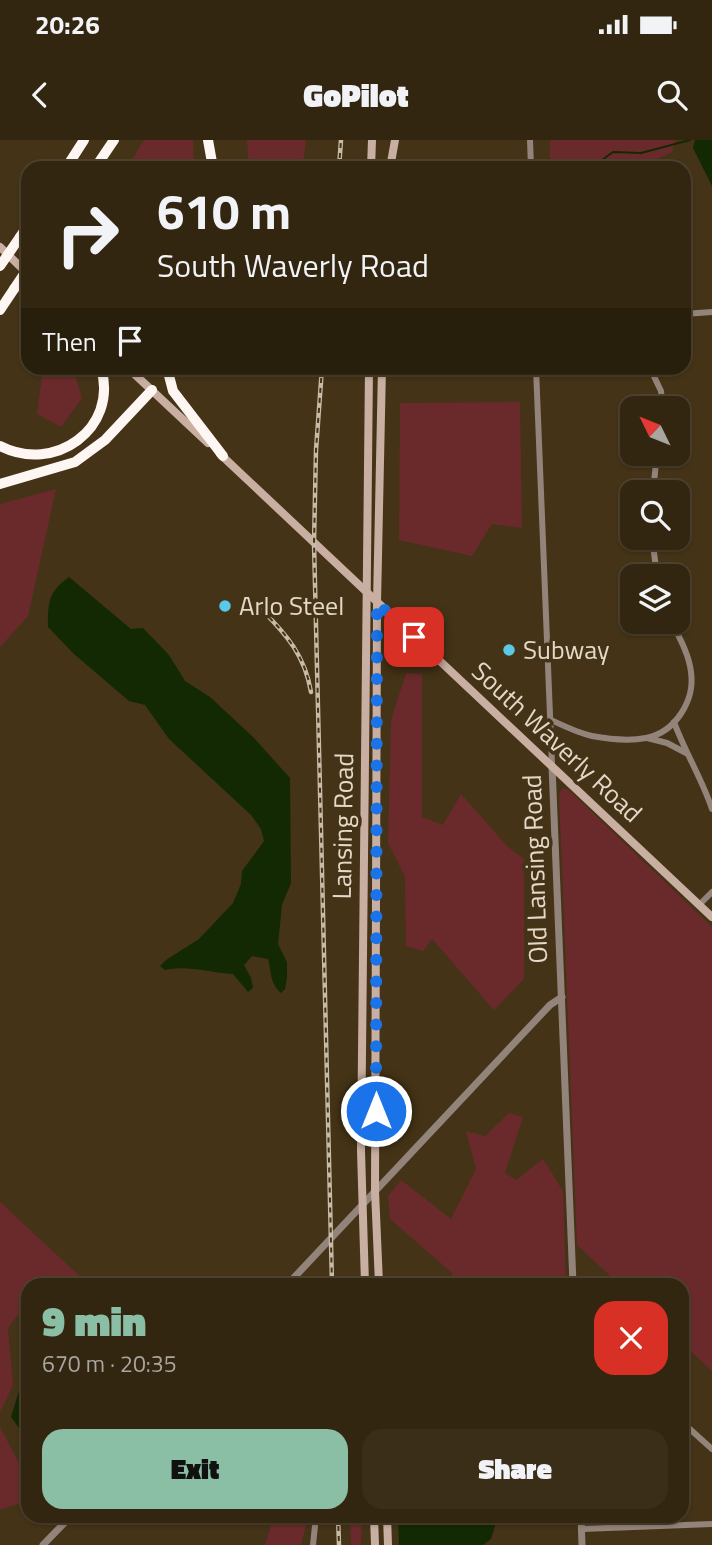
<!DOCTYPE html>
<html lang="en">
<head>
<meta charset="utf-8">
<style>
	body { margin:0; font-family:"Titillium Web",sans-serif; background:#3b2e19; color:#f1f3f6; height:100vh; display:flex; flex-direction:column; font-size:26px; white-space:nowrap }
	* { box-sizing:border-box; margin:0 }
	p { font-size:23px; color:#a9a59f }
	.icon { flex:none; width:38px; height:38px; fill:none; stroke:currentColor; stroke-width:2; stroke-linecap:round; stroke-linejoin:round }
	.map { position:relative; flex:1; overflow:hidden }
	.drawer { position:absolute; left:21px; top:1138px; width:668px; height:245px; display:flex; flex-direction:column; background:#332610; border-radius:21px; box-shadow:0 2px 5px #0004,0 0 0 2px #4e4330 }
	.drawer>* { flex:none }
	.guide { position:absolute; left:21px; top:21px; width:670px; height:214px; border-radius:21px; box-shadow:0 2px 5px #0004,0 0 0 2px #4e4330; background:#332610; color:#f1f3f6; overflow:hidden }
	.needle { width:46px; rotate:313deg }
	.buttons { position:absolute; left:620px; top:256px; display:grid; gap:14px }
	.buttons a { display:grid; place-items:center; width:70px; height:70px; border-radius:14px; background:#332610; box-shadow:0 2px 5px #0004,0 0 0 2px #4e4330; font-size:35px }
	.pin { position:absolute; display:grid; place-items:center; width:60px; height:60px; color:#fff; margin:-30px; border-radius:14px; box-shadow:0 4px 10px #0006 }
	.me { position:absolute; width:77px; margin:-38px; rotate:0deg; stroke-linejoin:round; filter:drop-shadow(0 0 5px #0008) }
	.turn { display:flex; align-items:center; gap:24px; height:147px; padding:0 21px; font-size:32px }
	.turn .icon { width:91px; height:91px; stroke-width:2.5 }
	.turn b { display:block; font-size:49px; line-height:60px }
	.then { display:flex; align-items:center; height:66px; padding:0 21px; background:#0003; gap:14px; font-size:26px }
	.round { display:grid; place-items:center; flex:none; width:74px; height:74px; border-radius:21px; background:#3b2e19 }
	.overview { display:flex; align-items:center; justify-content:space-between; height:119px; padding:0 21px }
	h1 { font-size:42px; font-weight:800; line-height:52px; color:#8abfa5 }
	.button { display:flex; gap:14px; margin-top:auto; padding:14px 21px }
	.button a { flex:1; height:80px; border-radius:21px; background:#8abfa5; color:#111; font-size:28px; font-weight:800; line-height:80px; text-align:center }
	.button a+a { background:#3b2e19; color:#f1f3f6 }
	.status { display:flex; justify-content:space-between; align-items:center; height:49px; padding:0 35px; background:#332610; direction:ltr }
	.status svg { height:19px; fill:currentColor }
	header { display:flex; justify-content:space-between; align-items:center; height:91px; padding:0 21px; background:#332610; font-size:32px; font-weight:800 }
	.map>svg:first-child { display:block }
	.green { fill:#6a2a2b }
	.water { fill:#132903 }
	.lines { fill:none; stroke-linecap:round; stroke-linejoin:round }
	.stream { stroke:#132903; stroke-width:2 }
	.minor { stroke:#93847b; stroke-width:6 }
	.tertiary { stroke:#93847b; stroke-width:7 }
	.secondary { stroke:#c8afa2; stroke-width:8 }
	.motorway { stroke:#fef6f2; stroke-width:10 }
	.rail-casing { stroke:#c7bba8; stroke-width:4.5 }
	.rail { stroke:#443316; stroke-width:2; stroke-dasharray:5; stroke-linecap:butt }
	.motorway-bridge { stroke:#fef6f2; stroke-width:10 }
	.route { stroke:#1a73e8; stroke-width:12; stroke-dasharray:0 21.6 }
	.poi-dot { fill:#5bc8e7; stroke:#443316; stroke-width:2.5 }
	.labels { text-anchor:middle; stroke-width:7; stroke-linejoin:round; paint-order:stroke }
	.poi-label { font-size:26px; fill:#e4d9c9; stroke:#443316; text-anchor:start }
	.street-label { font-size:26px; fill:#e4d9c9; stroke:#443316 }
</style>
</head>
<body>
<div class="status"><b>20:26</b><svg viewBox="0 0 49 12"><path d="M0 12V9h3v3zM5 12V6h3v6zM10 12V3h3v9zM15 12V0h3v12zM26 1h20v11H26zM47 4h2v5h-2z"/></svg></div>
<header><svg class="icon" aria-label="back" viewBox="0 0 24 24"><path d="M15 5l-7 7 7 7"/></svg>GoPilot<svg class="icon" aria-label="search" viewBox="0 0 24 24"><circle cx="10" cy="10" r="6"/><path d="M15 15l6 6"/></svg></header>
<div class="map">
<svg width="712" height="1405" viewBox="0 0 712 1405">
	<rect width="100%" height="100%" fill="#443316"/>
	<g class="green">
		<path d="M144 0H193L194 28H127Z"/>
		<path d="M247 0H306L303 28H249Z"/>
		<path d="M550 0H676L672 12 639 28H550Z"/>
		<path d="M43 228H73L82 258 61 287 37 274Z"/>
		<path d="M520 262 522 388 492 384 472 416 399 400 400 263Z"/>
		<path d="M56 349 28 476 0 507V364Z"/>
		<path d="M406 533 422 534V677L443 685 461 654 507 706 524 719V839L494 870 432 799 423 811 406 806 405 737 388 703 391 580Z"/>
		<path d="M562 649H568L712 787V1231L683 1204 682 1144H619L577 1105 559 654Z"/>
		<path d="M509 973 523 977 505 1033 516 1040 543 1019 563 1051 566 1144H457L451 1132 390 1079 388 1056 401 1040 451 1079 476 1029 466 991 485 996Z"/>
		<path d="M0 1062 88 1144H53L45 1138 40 1144H28V1161L8 1188 13 1245 0 1272Z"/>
		<path d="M0 1287 28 1341V1360L0 1370Z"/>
		<path d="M274 1376 308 1377 301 1405H265Z"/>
		<path d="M350 1376H362L361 1405H351Z"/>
	</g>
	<g class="water">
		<path d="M695 0H712V46L693 8Z"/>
		<path d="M69 437 131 489 143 488 169 515 185 541 210 557 254 598 290 638 291 743 282 765 278 804 287 822V838L285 849 281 853C269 842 272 833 268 819L252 816 244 825 251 838 253 848 248 852 233 834C210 833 188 825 165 830L160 826 166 820 199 799 233 763 241 744 242 731 264 701 261 689 251 675 169 599 145 565 129 561 74 514 48 487C48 462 48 452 69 437Z"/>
		<path d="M28 1221V1295H24L11 1277Z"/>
		<path d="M398 1376H498L491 1399 483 1405H399Z"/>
	</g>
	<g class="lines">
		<path class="stream" d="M591 28 613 12 641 13 690 0"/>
		<g class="minor">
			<path d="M530 0 531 28"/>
			<path d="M684 174 712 172"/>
			<path d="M536 228 552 625"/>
			<path d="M650 228 661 251 663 268"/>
			<path d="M653 352 657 313"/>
			<path d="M652 397 657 436"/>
			<path d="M551 580C564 586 578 593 592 596 608 599 630 601 646 598 676 592 695 560 691 532 689 514 679 497 671 481"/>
			<path d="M674 582C685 612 702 639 712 669"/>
			<path d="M647 598 667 603 686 613"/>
			<path d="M699 765 712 752"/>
			<path d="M682 1282 712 1309"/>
			<path d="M582 1389 712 1384"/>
			<path d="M313 1405 316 1376"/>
		</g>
		<g class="tertiary">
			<path d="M552 626 573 1144"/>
			<path d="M288 1144 550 865 562 857"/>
			<path d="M581 1376 582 1405"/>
			<path d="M43 1405 71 1376"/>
		</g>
		<g class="secondary">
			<path d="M371 28 372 0"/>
			<path d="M390 28 395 0"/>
			<path d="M0 107 28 134"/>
			<path d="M128 228 208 303"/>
			<path d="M220 314 712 777"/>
			<path d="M365 1144 361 1011 369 228"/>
			<path d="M379 1144 375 1051 377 463 382 228"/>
			<path d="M374 1376 375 1405"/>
			<path d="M387 1376 388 1405"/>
		</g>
		<g class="motorway">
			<path d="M208 0 213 28"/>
			<path d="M66 28 84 0"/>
			<path d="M95 28 114 0"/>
			<path d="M20 97 28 85"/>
			<path d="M0 170 14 149"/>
			<path d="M167 228 173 251 223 316"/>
			<path d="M0 306C54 334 119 289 101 228"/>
			<path d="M0 344 75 322 105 300 152 250"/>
		</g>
		<defs>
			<g id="rail">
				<path d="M339 28 341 0"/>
				<path d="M322 228 316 310 314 403 332 1144"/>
				<path d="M262 470C287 495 305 516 311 552"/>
				<path d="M338 1376 339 1405"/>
			</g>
		</defs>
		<use href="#rail" class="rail-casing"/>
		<use href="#rail" class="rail"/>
		<g class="motorway-bridge">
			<path d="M0 126 20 97"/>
			<path d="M14 149 28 128"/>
		</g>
	</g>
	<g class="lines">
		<path class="route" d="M376 971 377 463 414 497"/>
	</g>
	<g class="poi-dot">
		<circle cx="225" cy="466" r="7"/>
		<circle cx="509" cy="510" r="7"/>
	</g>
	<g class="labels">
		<g class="poi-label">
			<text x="239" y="475">Arlo Steel</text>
			<text x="523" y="519">Subway</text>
		</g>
		<g class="street-label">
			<text transform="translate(557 602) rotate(43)" y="9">South Waverly Road</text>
			<text transform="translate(343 686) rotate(-89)" y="9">Lansing Road</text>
			<text transform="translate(535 729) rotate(-92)" y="9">Old Lansing Road</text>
		</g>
	</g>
</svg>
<div class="buttons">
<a><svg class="needle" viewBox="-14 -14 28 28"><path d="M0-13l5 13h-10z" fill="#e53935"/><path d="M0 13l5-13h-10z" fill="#a9a59f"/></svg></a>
<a><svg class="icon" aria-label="search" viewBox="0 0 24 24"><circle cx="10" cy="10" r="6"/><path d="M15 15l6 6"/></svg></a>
<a><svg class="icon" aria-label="layers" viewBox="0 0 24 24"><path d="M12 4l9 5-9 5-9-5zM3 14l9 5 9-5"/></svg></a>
</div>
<div class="pin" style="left:414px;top:497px;background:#d93025"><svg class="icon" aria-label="arrive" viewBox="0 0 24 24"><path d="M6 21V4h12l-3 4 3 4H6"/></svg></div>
<svg class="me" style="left:376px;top:971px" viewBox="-20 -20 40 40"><circle r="17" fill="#1a73e8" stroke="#fff" stroke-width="3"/><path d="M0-11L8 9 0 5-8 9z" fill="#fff"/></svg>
<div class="guide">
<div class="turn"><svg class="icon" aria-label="right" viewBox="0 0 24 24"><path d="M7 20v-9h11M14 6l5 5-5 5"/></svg><div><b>610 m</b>South Waverly Road</div></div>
<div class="then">Then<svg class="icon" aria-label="arrive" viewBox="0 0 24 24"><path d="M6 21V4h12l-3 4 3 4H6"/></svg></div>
</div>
<section class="drawer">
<div class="overview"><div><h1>9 min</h1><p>670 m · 20:35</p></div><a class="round" style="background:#d93025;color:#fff"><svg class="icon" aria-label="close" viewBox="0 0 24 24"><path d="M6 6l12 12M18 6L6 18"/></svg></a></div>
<div class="button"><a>Exit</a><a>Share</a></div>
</section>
</div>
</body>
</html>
